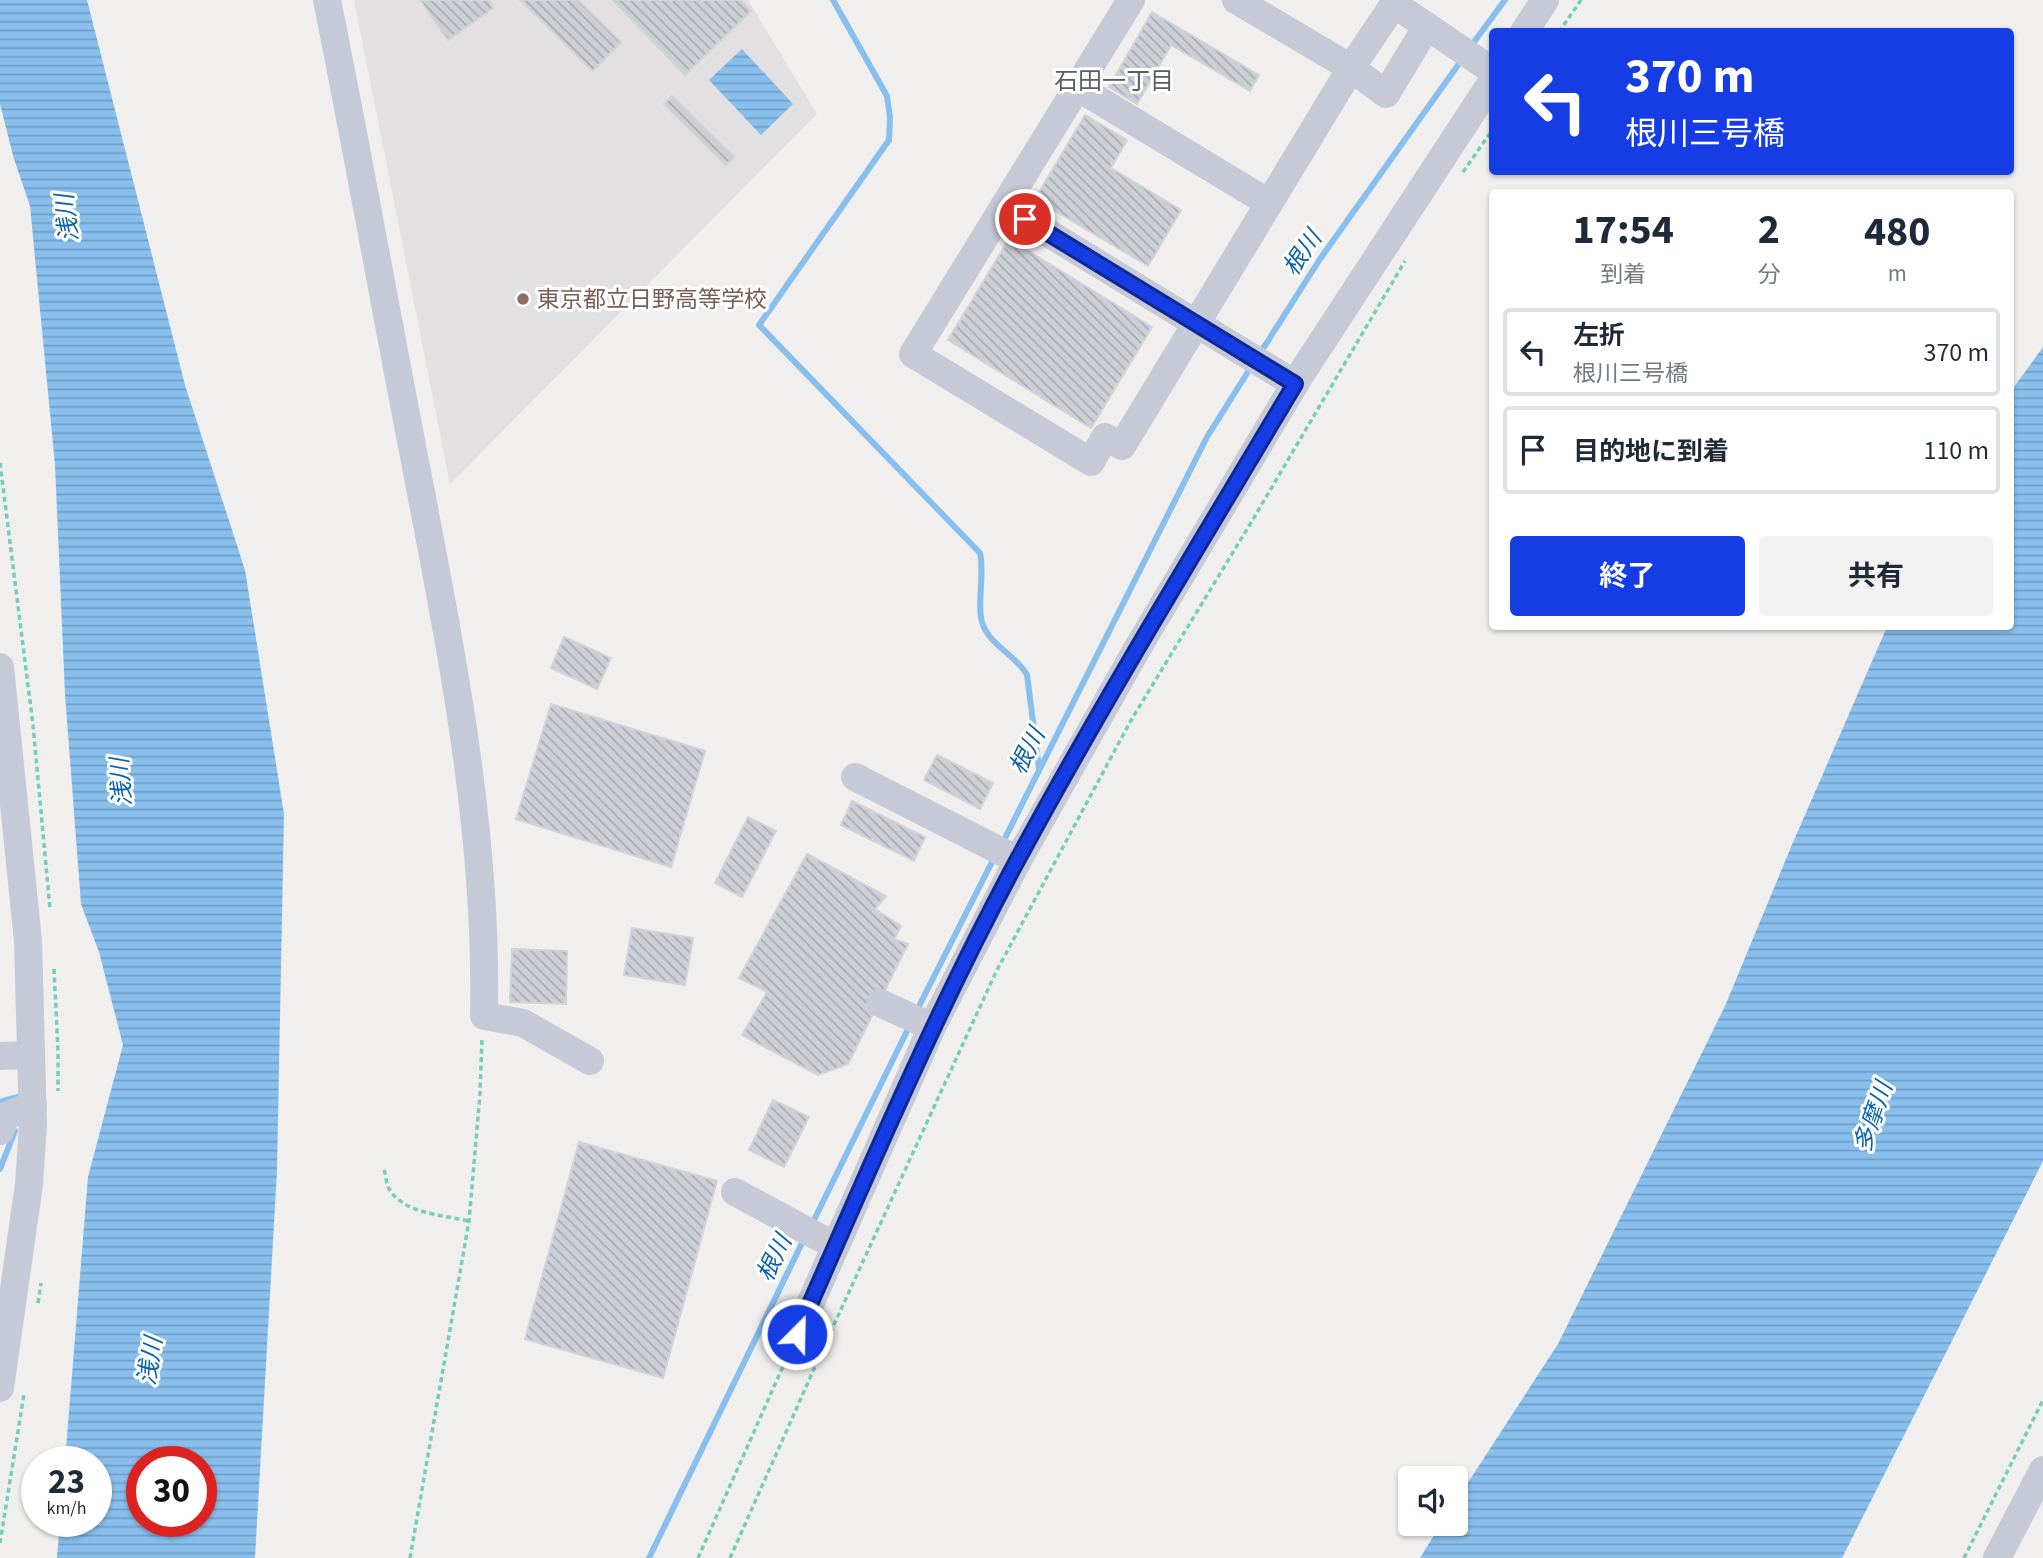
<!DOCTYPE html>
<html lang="ja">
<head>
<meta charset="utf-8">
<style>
	body { margin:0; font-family:"Source Sans 3","Noto Sans JP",sans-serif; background:#f2f2f3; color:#1f2937; height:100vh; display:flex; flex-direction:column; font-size:26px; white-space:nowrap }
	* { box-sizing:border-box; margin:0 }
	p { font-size:23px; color:#747a83 }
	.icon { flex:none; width:38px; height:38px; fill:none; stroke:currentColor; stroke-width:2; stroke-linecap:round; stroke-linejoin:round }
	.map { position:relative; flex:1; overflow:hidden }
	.panel { position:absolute; left:1489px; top:189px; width:525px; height:441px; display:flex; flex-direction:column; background:#fff; border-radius:7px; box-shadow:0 2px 5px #0004 }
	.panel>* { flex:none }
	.banner { position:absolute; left:1489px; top:28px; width:525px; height:147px; border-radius:7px; box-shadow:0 2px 5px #0004; background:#163de3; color:#fff; overflow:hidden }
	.buttons { position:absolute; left:1398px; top:1466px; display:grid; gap:14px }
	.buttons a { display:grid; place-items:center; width:70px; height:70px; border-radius:7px; background:#fff; box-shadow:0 2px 5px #0004; font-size:35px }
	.speed { position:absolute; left:21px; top:1446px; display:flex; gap:14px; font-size:35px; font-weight:700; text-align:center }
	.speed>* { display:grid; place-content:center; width:91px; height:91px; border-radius:50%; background:#fff; box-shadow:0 2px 5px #0004; line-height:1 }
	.speed small { font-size:18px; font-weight:400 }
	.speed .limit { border:10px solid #d22; background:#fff; color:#111 }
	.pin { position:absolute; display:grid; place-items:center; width:60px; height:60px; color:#fff; margin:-30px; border:4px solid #fff; border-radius:50%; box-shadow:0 2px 7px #0007 }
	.me { position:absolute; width:77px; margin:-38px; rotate:23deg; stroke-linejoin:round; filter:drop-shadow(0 0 5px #0008) }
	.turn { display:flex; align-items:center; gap:24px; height:147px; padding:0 21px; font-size:32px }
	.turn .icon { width:91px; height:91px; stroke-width:2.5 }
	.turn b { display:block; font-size:49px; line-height:60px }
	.eta { display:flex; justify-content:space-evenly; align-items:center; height:119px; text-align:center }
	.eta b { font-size:42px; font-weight:700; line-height:49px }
	.primary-button { display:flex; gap:14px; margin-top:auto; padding:14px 21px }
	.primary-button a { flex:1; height:80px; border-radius:7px; background:#163de3; color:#fff; font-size:28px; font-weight:700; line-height:80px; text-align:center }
	.primary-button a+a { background:#f2f2f3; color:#1f2937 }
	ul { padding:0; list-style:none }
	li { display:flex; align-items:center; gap:21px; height:88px; margin:0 14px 10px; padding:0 7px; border:4px solid #e0e1e3; border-radius:7px }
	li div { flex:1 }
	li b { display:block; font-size:26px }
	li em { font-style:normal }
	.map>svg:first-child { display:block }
	.education { fill:#e2e0e0 }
	.water { fill:url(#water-rules); fill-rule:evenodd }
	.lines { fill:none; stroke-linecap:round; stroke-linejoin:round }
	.stream { stroke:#88bfed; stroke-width:6 }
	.building { fill:url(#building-back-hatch); stroke:#d2d3da; stroke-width:2 }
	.path { stroke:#74ceb8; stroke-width:3.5; stroke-dasharray:5 3.5; stroke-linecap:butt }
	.minor { stroke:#c5cad6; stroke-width:28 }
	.route-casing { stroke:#0e2894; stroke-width:18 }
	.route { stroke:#163de3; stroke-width:12 }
	.education-dot { fill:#8d6e63; stroke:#fff; stroke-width:2.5 }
	.labels { text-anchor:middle; stroke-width:6; stroke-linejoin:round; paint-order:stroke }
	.education-label { font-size:23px; fill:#785e54; stroke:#fff; text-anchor:start }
	.neighbourhood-label { font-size:24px; fill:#5b5d64; stroke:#fff }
	.water-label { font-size:24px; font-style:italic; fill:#0a62ab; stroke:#fff }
</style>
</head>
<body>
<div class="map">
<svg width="2043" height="1558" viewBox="0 0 2043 1558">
	<defs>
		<pattern id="water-rules" width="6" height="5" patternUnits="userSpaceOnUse" patternTransform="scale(1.75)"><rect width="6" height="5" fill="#88bfed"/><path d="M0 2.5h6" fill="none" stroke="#719dc3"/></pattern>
		<pattern id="building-back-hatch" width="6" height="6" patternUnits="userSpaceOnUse" patternTransform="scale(1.75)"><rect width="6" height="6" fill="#cdcfd6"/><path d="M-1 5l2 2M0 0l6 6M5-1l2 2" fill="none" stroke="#a8aab1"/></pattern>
	</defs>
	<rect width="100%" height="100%" fill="#f1efee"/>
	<path class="education" d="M354 0H748L817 114 450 484Z"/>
	<g class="water">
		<path d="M0 0H87L185 385 245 570 284 814 277 1171 255 1558H57L60 1521H96V1461H65L88 1177 123 1045 99 952 81 904 65 694 55 465 30 206 14 159 0 104ZM142 1461H201V1521H142Z"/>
		<path d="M742 49 793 104 761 135 709 80Z"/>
		<path d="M2043 347V1161L1842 1558H1420L1441 1524H1456V1501L1558 1344 1725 1006 1791 847 1887 627 2011 626V391Z"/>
	</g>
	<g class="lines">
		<g class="stream">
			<path d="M833 0 887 96 890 118 889 140 759 325 980 553C985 574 976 607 983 625 991 646 1017 656 1027 675L1039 768"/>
			<path d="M1471 46 1505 0"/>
			<path d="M1259 355 1320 259 1463 58"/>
			<path d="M1002 844 1207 437 1251 367"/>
			<path d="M916 1012 995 856"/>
			<path d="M0 1102 20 1096"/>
			<path d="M0 1169 15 1131"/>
			<path d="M811 1226 910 1025"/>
			<path d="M649 1558 804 1239"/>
		</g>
	</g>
	<g class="building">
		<path d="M420 0H488L493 8 448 40Z"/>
		<path d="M520 0H578L621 42 593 71Z"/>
		<path d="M613 0H741L751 11 685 75Z"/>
		<path d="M1152 12 1259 75 1250 91 1171 45 1137 104 1109 87Z"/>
		<path d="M672 96 734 157 726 165 664 104Z"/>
		<path d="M1085 115 1127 140 1111 168 1181 210 1148 266 1035 199Z"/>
		<path d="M1009 239 1152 327 1091 428 948 340Z"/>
		<path d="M564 637 611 658 597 689 551 668Z"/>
		<path d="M551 704 705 751 671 867 516 819Z"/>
		<path d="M937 755 993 783 980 809 924 780Z"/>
		<path d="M852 801 925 837 914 861 841 825Z"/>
		<path d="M748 817 776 831 742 897 715 883Z"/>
		<path d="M807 854 886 896 875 909 901 926 894 939 908 944 848 1064 818 1075 742 1035 767 992 739 978Z"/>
		<path d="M632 928 693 938 685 985 624 975Z"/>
		<path d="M512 949 567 951 566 1004 510 1002Z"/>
		<path d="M773 1100 809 1117 784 1167 749 1150Z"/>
		<path d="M579 1142 717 1181 663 1378 525 1339Z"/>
	</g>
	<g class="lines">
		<g class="path">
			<path d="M1559 32 1581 0"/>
			<path d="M1463 172 1493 129"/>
			<path d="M0 463 33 725 50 909"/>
			<path d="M54 969 58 1051V1091"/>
			<path d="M384 1170C386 1175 386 1182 388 1187 402 1214 443 1215 469 1221"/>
			<path d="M38 1303 41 1283"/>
			<path d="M0 1543 24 1394"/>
			<path d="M410 1558 469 1221 480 1094 482 1039"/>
			<path d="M698 1558 788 1355"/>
			<path d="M730 1558 826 1342 996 972 1130 722 1252 521 1405 261"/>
			<path d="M1964 1558 2043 1400"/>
		</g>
		<g class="minor">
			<path d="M327 0C359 159 387 318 418 477 452 655 488 834 484 1016L523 1023 590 1061"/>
			<path d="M1131 0 913 354 1091 462 1105 437 1122 446 1351 68 1394 4 1493 71"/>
			<path d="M1236 0 1351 68 1386 94 1427 26"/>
			<path d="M1524 32 1545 0"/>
			<path d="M1077 87 1269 203"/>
			<path d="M1004 206 1295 384"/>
			<path d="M0 667 28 941 33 1125 29 1184 0 1388"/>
			<path d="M855 777 1018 860"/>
			<path d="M880 1003 932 1027"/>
			<path d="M0 1056 31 1055"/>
			<path d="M0 1131 6 1116 33 1105"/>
			<path d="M735 1192 826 1241 834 1248"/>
			<path d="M797 1334 932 1027 1018 860 1137 649 1299 377 1493 80"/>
			<path d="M1997 1558 2043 1470"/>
		</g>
	</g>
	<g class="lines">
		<defs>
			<path id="route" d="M797 1334C867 1174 935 1013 1018 859 1105 698 1201 542 1295 384L1025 219"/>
		</defs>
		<use href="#route" class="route-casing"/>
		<use href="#route" class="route"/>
	</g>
	<circle class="education-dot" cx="523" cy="299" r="7"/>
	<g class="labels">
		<g class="education-label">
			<text x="537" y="307">東京都立日野高等学校</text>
		</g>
		<g class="neighbourhood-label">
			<text x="1114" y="89">石田一丁目</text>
		</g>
		<g class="water-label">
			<text transform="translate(67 218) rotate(-97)" y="8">浅川</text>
			<text transform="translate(1302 253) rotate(-56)" y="8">根川</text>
			<text transform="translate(1027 751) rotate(-63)" y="8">根川</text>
			<text transform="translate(121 782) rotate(-94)" y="8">浅川</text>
			<text transform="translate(1873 1117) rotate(-71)" y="8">多摩川</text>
			<text transform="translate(774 1258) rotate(-64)" y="8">根川</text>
			<text transform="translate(150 1361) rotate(-81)" y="8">浅川</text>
		</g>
	</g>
</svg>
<div class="buttons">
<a><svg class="icon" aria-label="sound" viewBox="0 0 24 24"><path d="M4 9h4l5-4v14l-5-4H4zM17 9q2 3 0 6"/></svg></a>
</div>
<div class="speed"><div>23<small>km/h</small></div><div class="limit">30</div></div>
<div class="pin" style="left:1025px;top:219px;background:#d93025"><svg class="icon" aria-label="arrive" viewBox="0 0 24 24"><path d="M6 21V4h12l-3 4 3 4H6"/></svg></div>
<svg class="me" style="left:797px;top:1334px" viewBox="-20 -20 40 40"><circle r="17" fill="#163de3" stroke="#fff" stroke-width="3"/><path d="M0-11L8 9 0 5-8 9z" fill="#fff"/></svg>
<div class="banner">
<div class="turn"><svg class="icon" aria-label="left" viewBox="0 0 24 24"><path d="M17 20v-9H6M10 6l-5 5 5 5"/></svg><div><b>370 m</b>根川三号橋</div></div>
</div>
<section class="panel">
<div class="eta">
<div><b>17:54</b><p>到着</p></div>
<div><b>2</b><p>分</p></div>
<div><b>480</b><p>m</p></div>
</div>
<ul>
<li><svg class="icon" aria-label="left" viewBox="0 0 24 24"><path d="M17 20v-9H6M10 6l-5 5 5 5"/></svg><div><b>左折</b><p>根川三号橋</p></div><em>370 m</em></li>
<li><svg class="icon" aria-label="arrive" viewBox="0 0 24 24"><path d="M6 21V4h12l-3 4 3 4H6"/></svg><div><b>目的地に到着</b></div><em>110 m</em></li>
</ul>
<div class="primary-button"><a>終了</a><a>共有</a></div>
</section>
</div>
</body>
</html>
